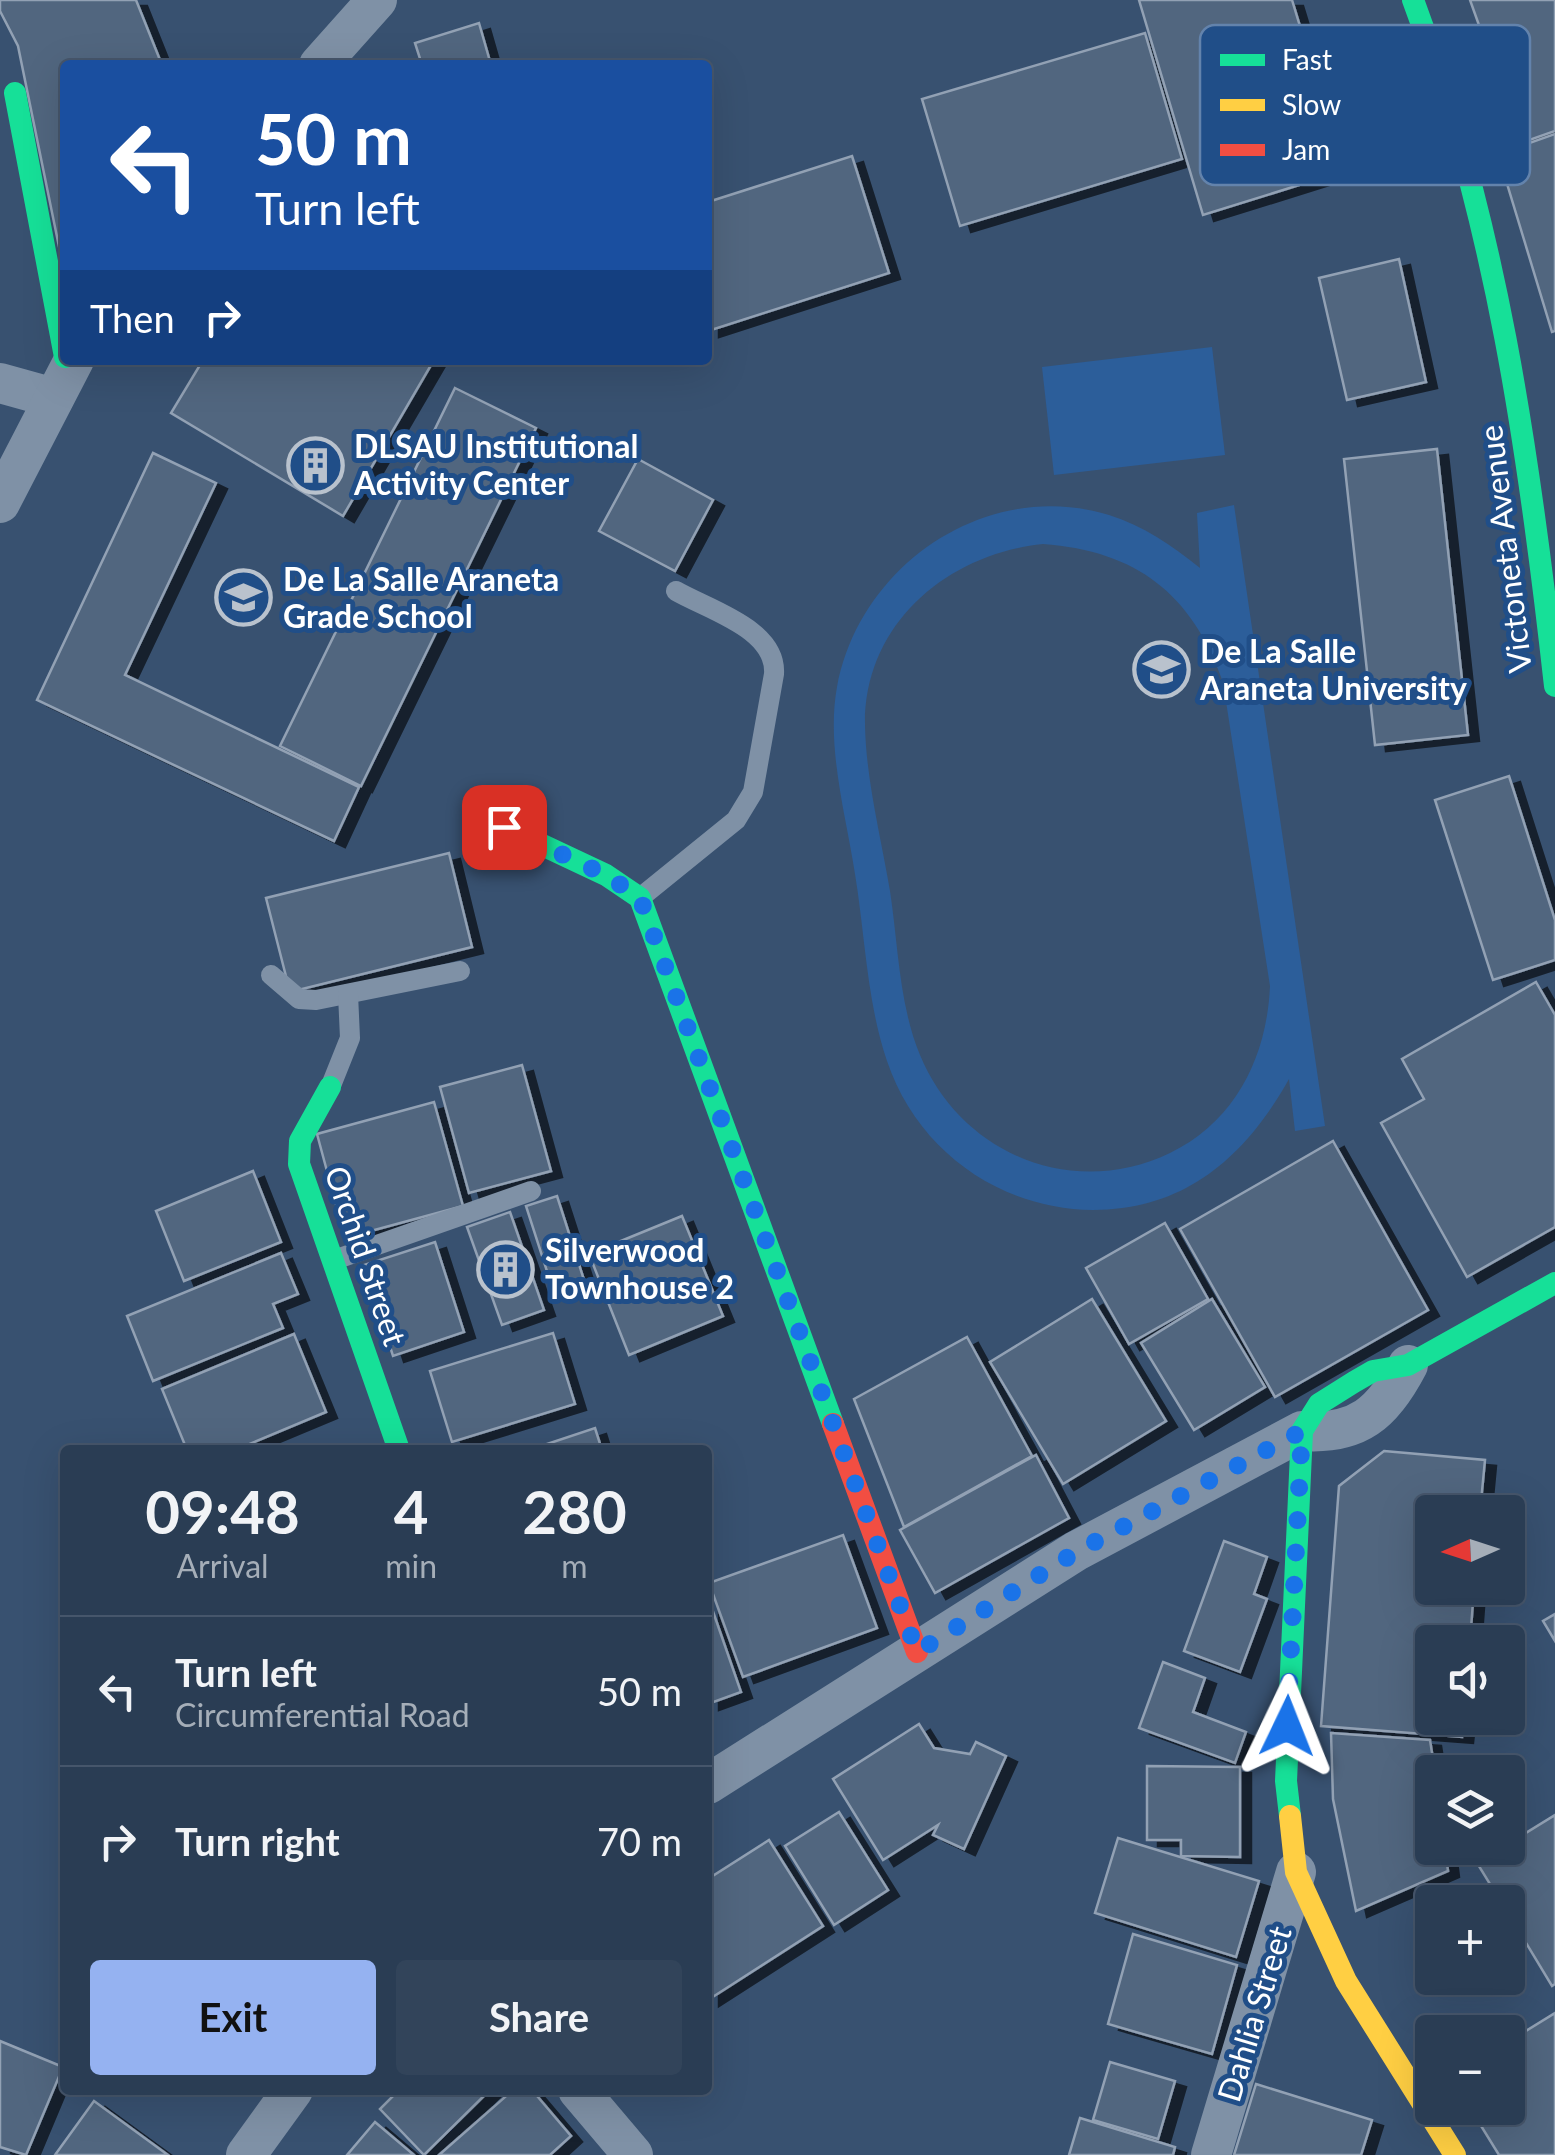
<!DOCTYPE html>
<html lang="en">
<head>
<meta charset="utf-8">
<style>
	body { margin:0; font-family:Lato,sans-serif; background:#32445a; color:#f1f3f6; height:100vh; display:flex; flex-direction:column; font-size:38px; white-space:nowrap }
	* { box-sizing:border-box; margin:0 }
	p { font-size:32px; color:#a5aeb8 }
	.icon { flex:none; width:55px; height:55px; fill:none; stroke:currentColor; stroke-width:2; stroke-linecap:round; stroke-linejoin:round }
	.map { position:relative; flex:1; overflow:hidden }
	.side { position:absolute; left:60px; top:1445px; width:652px; height:650px; display:flex; flex-direction:column; background:#2a3d54; border-radius:10px; box-shadow:0 10px 40px #0002,0 0 0 2px #46566b }
	.side>* { flex:none }
	.hud { position:absolute; left:60px; top:60px; width:652px; height:305px; border-radius:10px; box-shadow:0 10px 40px #0002,0 0 0 2px #46566b; background:#1a4fa0; color:#fff; overflow:hidden }
	.needle { width:65px; rotate:267deg }
	.buttons { position:absolute; left:1415px; top:1495px; display:grid; gap:20px }
	.buttons a { display:grid; place-items:center; width:110px; height:110px; border-radius:10px; background:#2a3d54; box-shadow:0 10px 40px #0002,0 0 0 2px #46566b; font-size:50px }
	.pin { position:absolute; display:grid; place-items:center; width:85px; height:85px; color:#fff; margin:-42px; border-radius:20px; box-shadow:0 5px 15px #0006 }
	.me { position:absolute; width:110px; margin:-55px; rotate:2deg; stroke-linejoin:round; filter:drop-shadow(0 0 8px #0008) }
	.turn { display:flex; align-items:center; gap:35px; height:210px; padding:0 30px; font-size:45px }
	.turn .icon { width:130px; height:130px; stroke-width:2.5 }
	.turn b { display:block; font-size:70px; line-height:85px }
	.then { display:flex; align-items:center; height:95px; padding:0 30px; background:#0003; gap:20px; font-size:38px }
	.eta { display:flex; justify-content:space-evenly; align-items:center; height:170px; text-align:center }
	.eta b { font-size:60px; font-weight:700; line-height:70px }
	.cta { display:flex; gap:20px; margin-top:auto; padding:20px 30px }
	.cta a { flex:1; height:115px; border-radius:10px; background:#95b2f1; color:#111; font-size:40px; font-weight:700; line-height:115px; text-align:center }
	.cta a+a { background:#32445a; color:#f1f3f6 }
	ul { padding:0; list-style:none }
	li { display:flex; align-items:center; gap:30px; height:150px; padding:0 30px; border-top:2px solid #46566b }
	li div { flex:1 }
	li b { display:block; font-size:38px }
	li em { font-style:normal }
	.map>svg:first-child { display:block }
	.pitch { fill:#2c5e9a; fill-rule:evenodd }
	.building { fill:#51667f; stroke:#92a1b4; stroke-width:2.5; filter:url(#shadow) }
	.lines { fill:none; stroke-linecap:round; stroke-linejoin:round }
	.lane { stroke:#7f91a6; stroke-width:20 }
	.street { stroke:#7f91a6; stroke-width:40 }
	.fast { stroke:#16e098; stroke-width:22 }
	.slow { stroke:#ffcf43; stroke-width:22 }
	.jam { stroke:#f24e42; stroke-width:22 }
	.route { stroke:#1a73e8; stroke-width:18; stroke-dasharray:0 32.4 }
	.labels { text-anchor:middle; stroke-width:10; stroke-linejoin:round; paint-order:stroke }
	.poi-label { font-size:32px; font-weight:bold; fill:#fff; stroke:#204e88; text-anchor:start }
	.street-label { font-size:32px; fill:#fff; stroke:#204e88 }
	.key { fill:#204e88; stroke:#6383ac; stroke-width:2.5 }
	.key-label { font-size:28px; fill:#fff }
</style>
</head>
<body>
<div class="map">
<svg width="1555" height="2155" viewBox="0 0 1555 2155">
	<defs>
		<filter id="shadow"><feDropShadow dx="11" dy="6" stdDeviation="0" flood-color="#0009"/></filter>
	</defs>
	<rect width="100%" height="100%" fill="#385170"/>
	<g class="pitch">
		<path d="M1212 347 1225 455 1054 475 1042 367Z"/>
		<path d="M1234 505 1325 1126 1295 1131 1289 1079C1246 1156 1186 1210 1093 1210 999 1209 917 1150 887 1061 867 1003 865 935 855 874 846 815 826 747 837 687 860 564 987 478 1109 515 1144 526 1171 545 1200 568L1197 513ZM1043 544C1137 551 1192 594 1223 682L1270 986C1267 1056 1236 1121 1170 1153 1072 1200 961 1154 920 1055 899 1005 898 943 890 891 881 837 866 780 865 725 864 623 948 554 1043 544Z"/>
	</g>
	<g class="building">
		<path d="M0 0H136L162 65H65V276L18 46 0 11Z"/>
		<path d="M1139 0H1292L1344 171 1203 215Z"/>
		<path d="M1470 0H1555V131L1521 143Z"/>
		<path d="M479 23 491 65H422L415 43Z"/>
		<path d="M1145 33 1182 159 960 226 922 99Z"/>
		<path d="M1555 134V331L1552 332 1498 154Z"/>
		<path d="M852 156 889 273 708 331V202Z"/>
		<path d="M1399 259 1426 382 1347 400 1319 278Z"/>
		<path d="M203 360H434L343 516 171 413Z"/>
		<path d="M455 388 536 428 361 786 280 746Z"/>
		<path d="M1437 449 1468 735 1375 745 1344 459Z"/>
		<path d="M153 453 216 483 125 675 359 787 334 841 37 700Z"/>
		<path d="M638 459 713 500 675 571 599 531Z"/>
		<path d="M1509 776 1555 920V960L1493 980 1435 800Z"/>
		<path d="M449 853 472 947 290 992 266 898Z"/>
		<path d="M1536 982 1555 1015V1227L1467 1277 1381 1123 1424 1099 1402 1059Z"/>
		<path d="M522 1065 551 1171 469 1193 440 1087Z"/>
		<path d="M434 1102 463 1206 345 1238 317 1134Z"/>
		<path d="M1333 1141 1428 1310 1275 1397 1180 1229Z"/>
		<path d="M253 1171 281 1242 184 1281 156 1211Z"/>
		<path d="M557 1196 585 1283 554 1293 526 1206Z"/>
		<path d="M510 1212 544 1310 502 1325 467 1227Z"/>
		<path d="M682 1216 723 1316 629 1355 589 1254Z"/>
		<path d="M1165 1223 1208 1299 1129 1344 1086 1268Z"/>
		<path d="M435 1242 464 1332 393 1356 364 1265Z"/>
		<path d="M281 1253 298 1294 273 1304 283 1328 153 1381 127 1316Z"/>
		<path d="M1092 1299 1166 1421 1063 1484 990 1362Z"/>
		<path d="M1212 1299 1265 1387 1194 1430 1141 1343Z"/>
		<path d="M553 1333 575 1404 452 1442 430 1371Z"/>
		<path d="M294 1334 326 1412 235 1450H187L162 1389Z"/>
		<path d="M967 1337 1032 1456 904 1527 854 1399Z"/>
		<path d="M595 1428 602 1450H529Z"/>
		<path d="M1384 1451 1485 1460 1480 1512H1432V1588H1474L1470 1642H1432V1718H1464L1462 1737 1321 1726 1339 1486Z"/>
		<path d="M1036 1455 1069 1518 935 1593 900 1530Z"/>
		<path d="M843 1535 877 1628 743 1677 709 1583Z"/>
		<path d="M1224 1541 1267 1557 1254 1594 1267 1599 1240 1672 1184 1651Z"/>
		<path d="M708 1597 741 1692 708 1704Z"/>
		<path d="M1555 1614V1641L1543 1621Z"/>
		<path d="M1163 1662 1205 1678 1193 1712 1246 1732 1235 1763 1139 1728Z"/>
		<path d="M919 1724 934 1748 970 1754 976 1742 1006 1756 964 1849 933 1835 938 1825 883 1860 833 1779Z"/>
		<path d="M1331 1733 1430 1740 1435 1772 1432 1848H1445L1448 1871 1356 1911 1333 1799Z"/>
		<path d="M1147 1766 1240 1767V1857L1181 1856V1840H1147Z"/>
		<path d="M839 1812 888 1890 834 1925 785 1846Z"/>
		<path d="M1555 1815V1984L1552 1986 1508 1913V1902H1501L1477 1863Z"/>
		<path d="M1118 1838 1259 1881 1236 1957 1095 1913Z"/>
		<path d="M769 1840 823 1926 708 2000V1879Z"/>
		<path d="M1133 1934 1237 1965 1212 2054 1108 2024Z"/>
		<path d="M1555 2013V2155H1499L1470 2108H1508V2042Z"/>
		<path d="M0 2041 63 2067 26 2155 0 2147Z"/>
		<path d="M1110 2062 1175 2081 1158 2139 1093 2120Z"/>
		<path d="M1256 2084 1372 2120 1361 2155H1234Z"/>
		<path d="M399 2090H490L424 2155 380 2109Z"/>
		<path d="M513 2090H532L571 2136 550 2155H439Z"/>
		<path d="M94 2101 168 2155H55Z"/>
		<path d="M1080 2118 1175 2147 1173 2155H1069Z"/>
		<path d="M375 2122 414 2155H347Z"/>
	</g>
	<g class="lines">
		<g class="lane">
			<path d="M641 897 736 820 753 792 774 674C777 629 709 610 676 591"/>
			<path d="M271 975 299 999 316 1000 460 971"/>
			<path d="M332 1083 350 1038 348 994"/>
			<path d="M337 1259 531 1191"/>
		</g>
		<g class="street">
			<path d="M319 65 377 0"/>
			<path d="M0 383 54 398"/>
			<path d="M0 503 74 360"/>
			<path d="M708 1784 1076 1551 1302 1431C1358 1435 1383 1413 1408 1365"/>
			<path d="M578 2090 633 2155"/>
			<path d="M246 2155 293 2090"/>
			<path d="M1211 2155 1296 1872"/>
		</g>
		<g class="fast">
			<path d="M1413 0C1496 222 1529 451 1555 686"/>
			<path d="M15 93 65 357"/>
			<path d="M504 827 606 875 640 898 833 1424"/>
			<path d="M330 1087 300 1141 299 1164 399 1450"/>
			<path d="M1290 1816 1286 1781 1302 1431 1319 1404 1354 1382 1373 1371 1408 1365 1555 1283"/>
		</g>
		<path class="slow" d="M1290 1816 1296 1872 1346 1981 1455 2155"/>
		<path class="jam" d="M833 1424 917 1652"/>
	</g>
	<g class="lines">
		<path class="route" d="M504 827 606 875 640 898 917 1652 1076 1552 1302 1431 1287 1726"/>
	</g>
	<defs>
		<symbol id="building-ring" viewBox="-11 -11 22 22"><circle r="9.5" fill="#204e88" stroke="#b9c2cd" stroke-width="1.5"/><path d="M-4-6H4V6H1V3H-1V6H-4ZM-2.5-4.3h1.7v1.8h-1.7ZM.8-4.3h1.7v1.8H.8ZM-2.5-1h1.7V.8h-1.7ZM.8-1h1.7V.8H.8Z" fill="#b9c2cd"/></symbol>
		<symbol id="school-ring" viewBox="-11 -11 22 22"><circle r="9.5" fill="#204e88" stroke="#b9c2cd" stroke-width="1.5"/><path d="M0-5L7-2L0 1L-7-2ZM-4 1L0 2.5L4 1V4Q0 6-4 4Z" fill="#b9c2cd"/></symbol>
		<symbol id="university-ring" viewBox="-11 -11 22 22"><circle r="9.5" fill="#204e88" stroke="#b9c2cd" stroke-width="1.5"/><path d="M0-5L7-2L0 1L-7-2ZM-4 1L0 2.5L4 1V4Q0 6-4 4Z" fill="#b9c2cd"/></symbol>
	</defs>
	<g fill-rule="evenodd">
		<use href="#building-ring" x="284" y="434" width="63" height="63"/>
		<use href="#school-ring" x="212" y="566" width="63" height="63"/>
		<use href="#university-ring" x="1130" y="638" width="63" height="63"/>
		<use href="#building-ring" x="474" y="1238" width="63" height="63"/>
	</g>
	<g class="labels">
		<g class="poi-label">
			<text x="354" y="458">DLSAU Institutional<tspan x="354" dy="37">Activity Center</tspan></text>
			<text x="283" y="591">De La Salle Araneta<tspan x="283" dy="37">Grade School</tspan></text>
			<text x="1200" y="663">De La Salle<tspan x="1200" dy="37">Araneta University</tspan></text>
			<text x="545" y="1262">Silverwood<tspan x="545" dy="37">Townhouse 2</tspan></text>
		</g>
		<g class="street-label">
			<text transform="translate(1506 549) rotate(-97)" y="11">Victoneta Avenue</text>
			<text transform="translate(365 1256) rotate(71)" y="11">Orchid Street</text>
			<text transform="translate(1255 2014) rotate(-73)" y="11">Dahlia Street</text>
		</g>
	</g>
	<rect x="1200" y="25" width="330" height="160" rx="15" class="key"/>
	<rect x="1220" y="54" width="45" height="12" fill="#16e098"/>
	<rect x="1220" y="99" width="45" height="12" fill="#ffcf43"/>
	<rect x="1220" y="144" width="45" height="12" fill="#f24e42"/>
	<g class="key-label">
		<text x="1282" y="70">Fast</text>
		<text x="1282" y="115">Slow</text>
		<text x="1282" y="160">Jam</text>
	</g>
</svg>
<div class="buttons">
<a><svg class="needle" viewBox="-14 -14 28 28"><path d="M0-13l5 13h-10z" fill="#e53935"/><path d="M0 13l5-13h-10z" fill="#a5aeb8"/></svg></a>
<a><svg class="icon" aria-label="sound" viewBox="0 0 24 24"><path d="M4 9h4l5-4v14l-5-4H4zM17 9q2 3 0 6"/></svg></a>
<a><svg class="icon" aria-label="layers" viewBox="0 0 24 24"><path d="M12 4l9 5-9 5-9-5zM3 14l9 5 9-5"/></svg></a>
<a>+</a>
<a>−</a>
</div>
<div class="pin" style="left:504px;top:827px;background:#d93025"><svg class="icon" aria-label="arrive" viewBox="0 0 24 24"><path d="M6 21V4h12l-3 4 3 4H6"/></svg></div>
<svg class="me" style="left:1287px;top:1726px" viewBox="-20 -20 40 40"><path d="M0-17L14 15 0 8-14 15z" fill="#1a73e8" stroke="#fff" stroke-width="4"/></svg>
<div class="hud">
<div class="turn"><svg class="icon" aria-label="left" viewBox="0 0 24 24"><path d="M17 20v-9H6M10 6l-5 5 5 5"/></svg><div><b>50 m</b>Turn left</div></div>
<div class="then">Then<svg class="icon" aria-label="right" viewBox="0 0 24 24"><path d="M7 20v-9h11M14 6l5 5-5 5"/></svg></div>
</div>
<section class="side">
<div class="eta">
<div><b>09:48</b><p>Arrival</p></div>
<div><b>4</b><p>min</p></div>
<div><b>280</b><p>m</p></div>
</div>
<ul>
<li><svg class="icon" aria-label="left" viewBox="0 0 24 24"><path d="M17 20v-9H6M10 6l-5 5 5 5"/></svg><div><b>Turn left</b><p>Circumferential Road</p></div><em>50 m</em></li>
<li><svg class="icon" aria-label="right" viewBox="0 0 24 24"><path d="M7 20v-9h11M14 6l5 5-5 5"/></svg><div><b>Turn right</b></div><em>70 m</em></li>
</ul>
<div class="cta"><a>Exit</a><a>Share</a></div>
</section>
</div>
</body>
</html>
